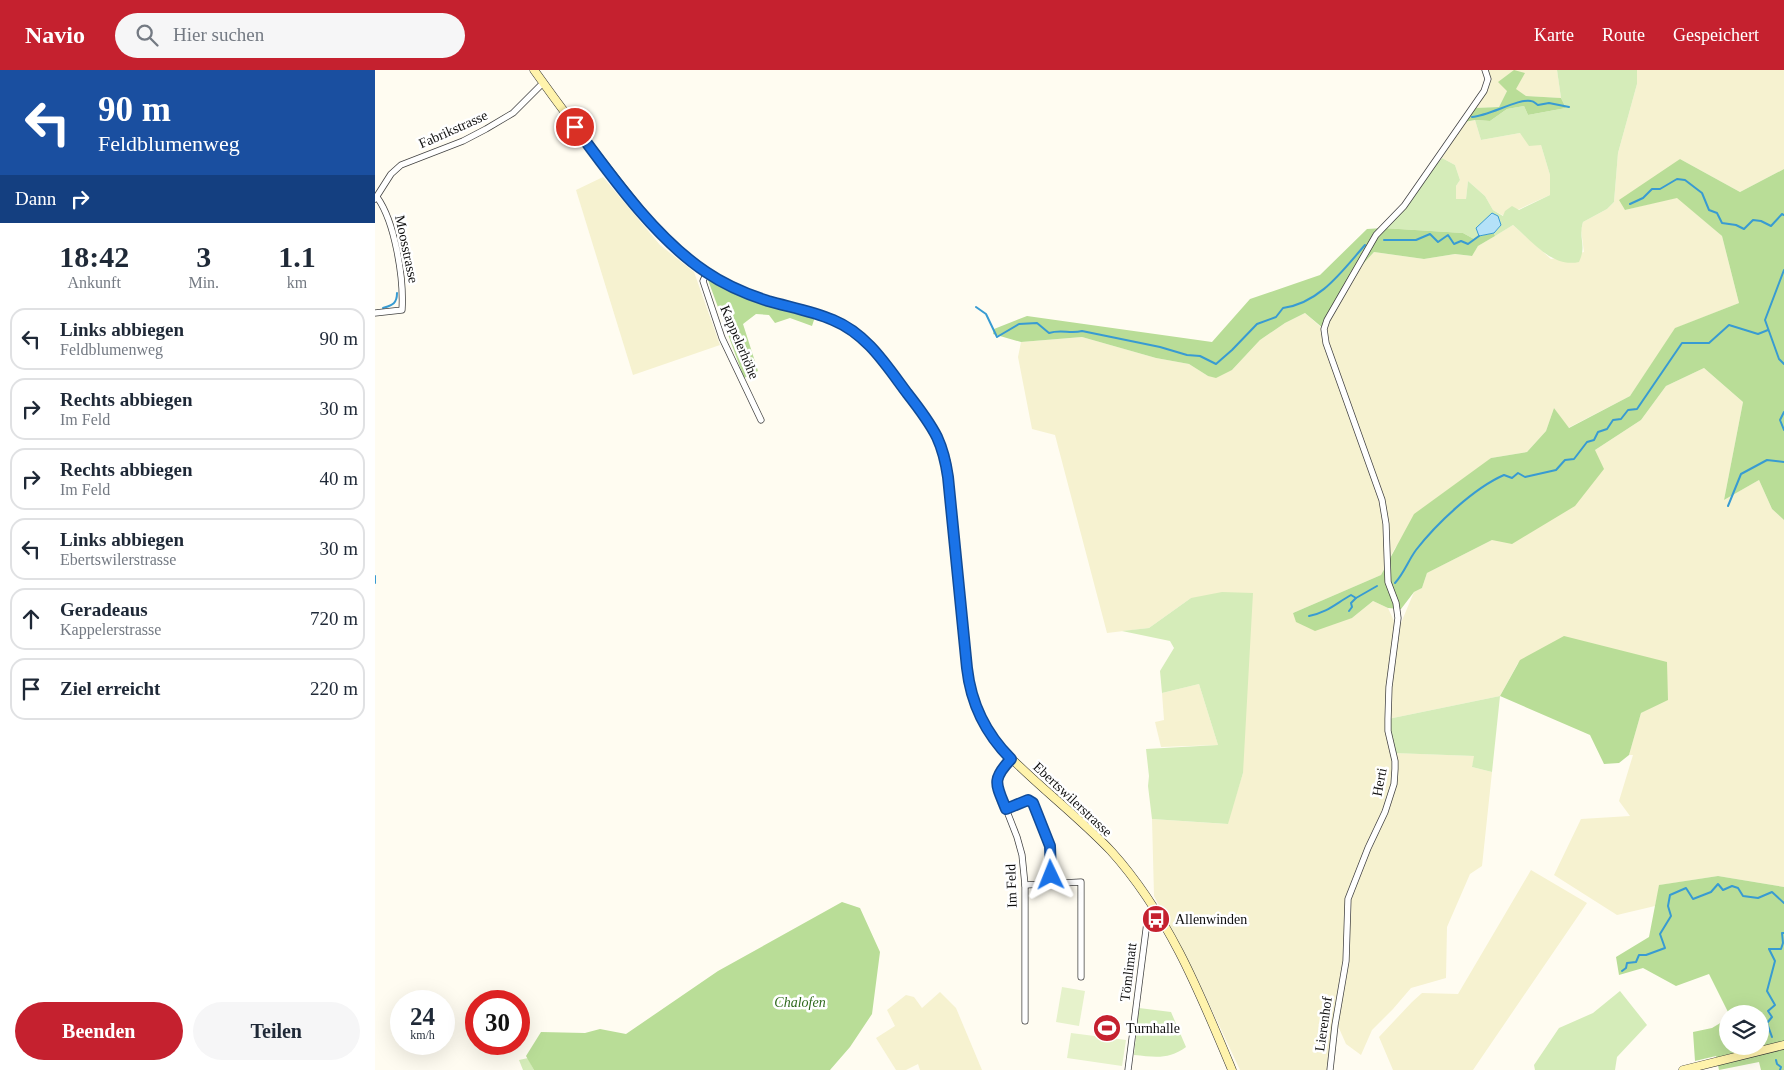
<!DOCTYPE html>
<html lang="de">
<head>
<meta charset="utf-8">
<style>
	body { margin:0; font-family:Georgia,serif; background:#f6f6f7; color:#1f2937; height:100vh; display:flex; flex-direction:column; font-size:19px; white-space:nowrap }
	* { box-sizing:border-box; margin:0 }
	p { font-size:16px; color:#747a83 }
	.icon { flex:none; width:28px; height:28px; fill:none; stroke:currentColor; stroke-width:2; stroke-linecap:round; stroke-linejoin:round }
	.map { position:relative; flex:1; overflow:hidden }
	.details { display:flex; flex-direction:column; background:#fff; width:375px }
	.details>* { flex:none }
	.top-card { background:#1a4fa0; color:#fff; overflow:hidden }
	.fabs { position:absolute; left:1344px; top:935px; display:grid; gap:10px }
	.fabs a { display:grid; place-items:center; width:50px; height:50px; border-radius:50%; background:#fff; box-shadow:0 5px 20px #0002; font-size:25px }
	.speed { position:absolute; left:15px; top:920px; display:flex; gap:10px; font-size:25px; font-weight:700; text-align:center }
	.speed>* { display:grid; place-content:center; width:65px; height:65px; border-radius:50%; background:#fff; box-shadow:0 5px 20px #0002; line-height:1 }
	.speed small { font-size:12px; font-weight:400 }
	.speed .limit { border:8px solid #d22; background:#fff; color:#111 }
	.pin { position:absolute; display:grid; place-items:center; width:42px; height:42px; color:#fff; margin:-21px; border:2px solid #fff; border-radius:50%; box-shadow:0 1px 5px #0007 }
	.me { position:absolute; width:55px; margin:-28px; rotate:358deg; stroke-linejoin:round; filter:drop-shadow(0 0 4px #0008) }
	.turn { display:flex; align-items:center; gap:18px; height:105px; padding:0 15px; font-size:22px }
	.turn .icon { width:65px; height:65px; stroke-width:2.5 }
	.turn b { display:block; font-size:35px; line-height:42px }
	.then { display:flex; align-items:center; height:48px; padding:0 15px; background:#0003; gap:10px; font-size:19px }
	.eta { display:flex; justify-content:space-evenly; align-items:center; height:85px; text-align:center }
	.eta b { font-size:30px; font-weight:600; line-height:35px }
	.cta { display:flex; gap:10px; margin-top:auto; padding:10px 15px }
	.cta a { flex:1; height:58px; border-radius:30px; background:#c5212f; color:#fff; font-size:20px; font-weight:600; line-height:58px; text-align:center }
	.cta a+a { background:#f6f6f7; color:#1f2937 }
	ul { padding:0; list-style:none }
	li { display:flex; align-items:center; gap:15px; height:62px; margin:0 10px 8px; padding:0 5px; border:2px solid #e0e1e3; border-radius:15px }
	li div { flex:1 }
	li b { display:block; font-size:19px }
	li em { font-style:normal }
	header { display:flex; align-items:center; gap:30px; box-sizing:border-box; height:70px; padding:0 25px; background:#c5212f; color:#fff }
	header strong { font-size:24px }
	nav { display:flex; gap:28px; margin-inline-start:auto; font-size:18px }
	.search { width:350px; height:45px; background:#f6f6f7; display:flex; align-items:center; gap:12px; box-sizing:border-box; padding:0 18px; border-radius:28px; color:#747a83; font-size:19px }
	main { display:flex; flex:1; min-height:0 }
	.map>svg:first-child { display:block }
	.farmland { fill:#f6f2d0 }
	.green { fill:#d5ecb9 }
	.forest { fill:#b9dd97 }
	.pitch { fill:#e6f2cb }
	.water { fill:#b4e1f8; stroke:#389bd2 }
	.lines { fill:none; stroke-linecap:round; stroke-linejoin:round }
	.stream { stroke:#389bd2; stroke-width:2 }
	.street-casing { stroke:#424242; stroke-width:7 }
	.secondary-casing { stroke:#313131; stroke-width:9 }
	.street { stroke:#fff; stroke-width:5.5 }
	.secondary { stroke:#fff3ac; stroke-width:8 }
	.route-casing { stroke:#114b97; stroke-width:12 }
	.route { stroke:#1a73e8; stroke-width:9 }
	.labels { text-anchor:middle; stroke-width:5; stroke-linejoin:round; paint-order:stroke }
	.street-label { font-size:14px; fill:#0f0f0f; stroke:#fff }
	.poi-label { font-size:14px; fill:#0f0f0f; stroke:#fff; text-anchor:start }
	.park-label { font-size:14px; font-style:italic; fill:#2f6a1c; stroke:#fff }
</style>
</head>
<body>
<header>
<strong>Navio</strong>
<div class="search"><svg class="icon" aria-label="search" viewBox="0 0 24 24"><circle cx="10" cy="10" r="6"/><path d="M15 15l6 6"/></svg>Hier suchen</div>
<nav><a>Karte</a><a>Route</a><a>Gespeichert</a></nav>
</header>
<main>
<section class="details">
<div class="top-card">
<div class="turn"><svg class="icon" aria-label="left" viewBox="0 0 24 24"><path d="M17 20v-9H6M10 6l-5 5 5 5"/></svg><div><b>90 m</b>Feldblumenweg</div></div>
<div class="then">Dann<svg class="icon" aria-label="right" viewBox="0 0 24 24"><path d="M7 20v-9h11M14 6l5 5-5 5"/></svg></div>
</div>
<div class="eta">
<div><b>18:42</b><p>Ankunft</p></div>
<div><b>3</b><p>Min.</p></div>
<div><b>1.1</b><p>km</p></div>
</div>
<ul>
<li><svg class="icon" aria-label="left" viewBox="0 0 24 24"><path d="M17 20v-9H6M10 6l-5 5 5 5"/></svg><div><b>Links abbiegen</b><p>Feldblumenweg</p></div><em>90 m</em></li>
<li><svg class="icon" aria-label="right" viewBox="0 0 24 24"><path d="M7 20v-9h11M14 6l5 5-5 5"/></svg><div><b>Rechts abbiegen</b><p>Im Feld</p></div><em>30 m</em></li>
<li><svg class="icon" aria-label="right" viewBox="0 0 24 24"><path d="M7 20v-9h11M14 6l5 5-5 5"/></svg><div><b>Rechts abbiegen</b><p>Im Feld</p></div><em>40 m</em></li>
<li><svg class="icon" aria-label="left" viewBox="0 0 24 24"><path d="M17 20v-9H6M10 6l-5 5 5 5"/></svg><div><b>Links abbiegen</b><p>Ebertswilerstrasse</p></div><em>30 m</em></li>
<li><svg class="icon" aria-label="ahead" viewBox="0 0 24 24"><path d="M12 20V5M6 11l6-6 6 6"/></svg><div><b>Geradeaus</b><p>Kappelerstrasse</p></div><em>720 m</em></li>
<li><svg class="icon" aria-label="arrive" viewBox="0 0 24 24"><path d="M6 21V4h12l-3 4 3 4H6"/></svg><div><b>Ziel erreicht</b></div><em>220 m</em></li>
</ul>
<div class="cta"><a>Beenden</a><a>Teilen</a></div>
</section>
<div class="map">
<svg width="1409" height="1000" viewBox="0 0 1409 1000">
	<rect width="100%" height="100%" fill="#fffcf1"/>
	<g class="farmland">
		<path d="M1110 0H1182L1186 28 1151 26 1140 19 1132 21 1124 37 1099 38 1113 9Z"/>
		<path d="M1262 0H1409V99L1365 122 1305 89 1250 140 1302 127 1347 166 1364 233 1301 258 1255 326 1193 358 1179 338 1171 361 1152 382 1116 388 1020 478 1006 505 918 543 977 548 998 531 1013 538 1023 560 1039 522 1047 518 1052 503 1117 470 1220 380 1266 350 1291 316 1329 298 1368 332 1349 430 1384 410 1397 439 1409 450V817L1343 806 1285 815 1280 836 1242 845 1179 805 1206 749 1255 746 1244 731 1258 685H1254L1266 643 1293 629 1143 593 1125 626 1013 649 1019 683 1100 686 1097 697 1117 702 1107 796 1095 804 1072 857 1071 908 1036 918 1018 939 997 960 986 985 971 974 963 956 954 1000H865L820 904 779 826 777 749 852 754 868 703 816 528 774 558 732 563 680 365 657 359 643 287 646 272 707 267 781 288 814 294 833 306 857 300 885 270 910 253 930 243 948 259 977 206 999 182 1049 189 1080 184 1096 186 1103 176 1138 155 1176 189 1209 182 1206 160 1208 152 1232 139 1239 132 1243 83 1262 14Z"/>
		<path d="M1100 50 1106 70 1145 63 1166 75 1175 105V125L1129 146 1118 140 1110 126 1093 111 1091 129H1081V116L1085 110 1080 95 1067 88 1089 52Z"/>
		<path d="M228 107 285 175 319 202 345 275 258 305 201 120Z"/>
		<path d="M824 614 843 675 786 677 780 652 789 650 787 623Z"/>
		<path d="M1156 800 1212 833 1098 1000H1018L1004 967 1037 932 1047 923 1083 924Z"/>
		<path d="M565 922 581 938 607 1000H545L543 994 531 1000H521L501 968 520 956 512 940 531 925 539 927 547 938Z"/>
	</g>
	<g class="green">
		<path d="M1182 0H1262V14L1243 83 1239 132 1232 139 1208 152C1203 169 1212 175 1204 192 1177 198 1157 171 1138 155L1120 166 1119 163 1126 155 1102 157 1104 166 1099 169 1088 163 1008 158 1067 88 1080 95 1085 110 1081 116V129H1091L1093 111 1110 126 1118 140 1128 146 1130 141 1137 136 1144 140 1175 125V105L1166 75 1154 76 1145 63 1106 70 1100 50 1115 51 1132 39 1149 36 1153 45 1191 38 1186 28Z"/>
		<path d="M847 522 878 523 868 703 853 754 777 749 773 716 774 706 771 679 843 675 824 614 787 623 785 601 799 578 795 571 747 561 774 558 816 528Z"/>
		<path d="M1125 626 1117 702 1097 697 1099 686 1018 683 1013 649Z"/>
		<path d="M1245 921 1272 955 1242 987 1240 1000H1160L1159 995 1184 958 1218 943Z"/>
		<path d="M764 938 796 942 811 977C793 990 780 987 759 985Z"/>
		<path d="M153 988 159 1000H148L144 990Z"/>
	</g>
	<g class="forest">
		<path d="M1139 0 1150 3 1141 19 1151 26 1186 28 1191 38 1153 45 1149 36 1132 39 1115 51 1100 50 1089 52 1099 38 1124 37 1132 21 1123 12Z"/>
		<path d="M1305 89 1365 122 1409 99V450L1397 439 1384 410 1349 430 1368 332 1329 298 1291 316 1266 350 1220 380 1229 399 1200 436 1137 474 1117 470 1052 503 1047 518 1039 522 1026 539 1013 538 998 531 977 548 940 561 921 552 918 543 1006 505 1039 444 1116 388 1152 382 1171 361 1179 338 1194 358 1255 326 1300 258 1364 233 1347 166 1302 128 1250 140 1244 130Z"/>
		<path d="M1008 158 1088 163 1099 169 1104 166 1119 163 1120 166 1103 176 1097 186 1080 184 1049 189 999 182 977 206 949 259 930 243 910 253 885 270 857 300 841 308 833 306 814 294 781 288 707 267 646 272 618 264 619 259 652 246 837 272 875 229 945 205 992 159Z"/>
		<path d="M333 210 355 221 440 247 437 256 415 248 400 253 394 245 381 244 368 254 383 301 369 308Z"/>
		<path d="M1189 566 1292 592 1293 630 1266 643 1254 685 1244 693 1229 694 1215 665 1125 626 1145 590Z"/>
		<path d="M1343 806 1409 817V1000H1386L1384 992 1344 1000 1341 986 1320 991 1318 962 1337 958 1352 949V976H1385V944H1354L1334 904 1301 916 1268 898 1244 905 1241 887 1274 867 1284 815Z"/>
		<path d="M467 832 485 838 505 882 497 944 475 977 455 1000H159L151 986 166 962 210 963 225 959 251 964 343 901Z"/>
	</g>
	<g class="pitch">
		<path d="M687 917 710 921 704 956 681 952Z"/>
		<path d="M696 963 751 970 747 996 692 988Z"/>
	</g>
	<path class="water" d="M1117 143 1123 146 1126 155 1119 163 1104 166 1101 158Z"/>
	<g class="lines">
		<g class="stream">
			<path d="M1097 47C1114 46 1144 28 1156 31 1159 31 1161 34 1163 35L1174 33 1194 37"/>
			<path d="M1255 134 1268 128 1277 119H1285L1302 109 1310 110 1327 123 1334 140 1342 143 1347 153 1361 155 1369 159 1378 150 1386 151 1396 156 1407 144 1409 145"/>
			<path d="M1009 170H1041L1055 164 1063 172 1073 165 1079 174 1086 171 1093 174 1104 166"/>
			<path d="M1409 200 1390 250 1404 289 1409 294"/>
			<path d="M601 237 611 244 622 267 644 254 662 253 674 263C686 259 695 264 707 261L785 277 812 285 825 286 841 294 857 280 882 254 901 247 908 238C945 233 967 201 990 175"/>
			<path d="M8 238C17 235 22 234 22 223"/>
			<path d="M1409 342 1405 350 1409 360"/>
			<path d="M1353 436 1366 404 1392 390 1409 392"/>
			<path d="M0 513V506"/>
			<path d="M1020 513C1029 503 1033 491 1041 480 1061 454 1099 418 1129 405L1137 408 1143 403 1150 407 1181 400 1190 390 1199 389 1212 372 1219 370 1223 362 1232 359 1238 350 1246 349 1253 340 1262 339 1307 273H1334L1354 255 1383 264 1393 260"/>
			<path d="M974 541 977 537 976 533 981 528"/>
			<path d="M934 546C953 542 960 534 976 525L981 528 1002 516"/>
			<path d="M1247 901 1251 898 1252 893 1261 892 1264 885H1271L1290 878 1285 864 1296 846 1293 836 1295 825 1311 818 1318 829 1336 822 1343 814 1348 820 1357 816 1363 818 1368 826 1383 828 1397 822 1409 833"/>
			<path d="M1397 967 1392 953 1397 947 1393 941 1400 935 1392 921 1400 891 1394 879H1406L1408 873 1407 863H1409"/>
			<path d="M1401 990 1402 994 1406 997 1405 1000"/>
		</g>
		<defs>
			<g id="street">
				<path d="M0 129 16 104 26 95 88 71 111 59 138 43 168 13"/>
				<path d="M332 202 328 211 347 268 386 350"/>
				<path d="M0 243 27 240C29 208 20 152 2 127"/>
				<path d="M636 689 625 701 622 709 624 721 642 767 647 785 650 815V951"/>
				<path d="M631 739 653 730 658 733 675 776 676 805"/>
				<path d="M650 815 706 812V907"/>
				<path d="M753 1000 772 852 775 845 780 839"/>
				<path d="M955 1000 960 955 971 891 973 829 993 778 1010 742 1019 714 1020 699V691L1013 661V649L1014 617 1023 548 1021 533 1013 512 1011 454 1007 430 951 273 949 259 952 250 1001 165 1029 136 1109 21 1113 9 1110 0"/>
			</g>
			<g id="secondary">
				<path d="M159 0C186 38 214 75 243 112 266 141 288 170 317 193 344 213 374 226 406 234 427 240 451 244 470 256 496 271 512 296 529 319 546 342 563 363 571 391L592 598C595 628 605 653 625 677 660 714 701 744 736 781 793 844 825 923 857 1000"/>
				<path d="M1308 1000 1409 975"/>
			</g>
		</defs>
		<use href="#street" class="street-casing"/>
		<use href="#secondary" class="secondary-casing"/>
		<use href="#street" class="street"/>
		<use href="#secondary" class="secondary"/>
	</g>
	<g class="lines">
		<defs>
			<path id="route" d="M200 57C237 107 280 168 331 202 350 215 371 224 393 231 414 237 437 241 458 250 492 264 511 295 532 323 543 337 554 351 562 367 568 380 571 393 573 407L592 598C596 634 610 663 636 689 616 710 621 714 631 739L653 730 658 733 675 776 676 805"/>
		</defs>
		<use href="#route" class="route-casing"/>
		<use href="#route" class="route"/>
	</g>
	<defs>
		<symbol id="bus-disc" viewBox="-11 -11 22 22"><circle r="9.5" fill="#c5212f" stroke="#fff"/><path d="M-5-6H5V4H4V6H2V4H-2V6H-4V4H-5ZM-3.5-4V0h7V-4ZM-3.5 1.2v1.5H-2V1.2ZM2 1.2v1.5H3.5V1.2Z" fill="#fff"/></symbol>
		<symbol id="stadium-disc" viewBox="-11 -11 22 22"><circle r="9.5" fill="#c5212f" stroke="#fff"/><path d="M0-5a6.5 5 0 1 0 0 10a6.5 5 0 1 0 0-10ZM-3.5-1.8h7v3.6h-7Z" fill="#fff"/></symbol>
	</defs>
	<g fill-rule="evenodd">
		<use href="#bus-disc" x="765" y="833" width="32" height="32"/>
		<use href="#stadium-disc" x="716" y="942" width="32" height="32"/>
	</g>
	<g class="labels">
		<g class="street-label">
			<text transform="translate(78 59) rotate(-24)" y="5">Fabrikstrasse</text>
			<text transform="translate(32 179) rotate(78)" y="5">Moosstrasse</text>
			<text transform="translate(365 272) rotate(67)" y="5">Kappelerhöhe</text>
			<text transform="translate(1004 712) rotate(-79)" y="5">Herti</text>
			<text transform="translate(698 729) rotate(43)" y="5">Ebertswilerstrasse</text>
			<text transform="translate(636 816) rotate(-92)" y="5">Im Feld</text>
			<text transform="translate(753 902) rotate(-83)" y="5">Tömlimatt</text>
			<text transform="translate(948 954) rotate(-82)" y="5">Lierenhof</text>
		</g>
		<g class="poi-label">
			<text x="800" y="854">Allenwinden</text>
			<text x="751" y="963">Turnhalle</text>
		</g>
		<g class="park-label">
			<text x="425" y="937">Chalofen</text>
		</g>
	</g>
</svg>
<div class="fabs">
<a><svg class="icon" aria-label="layers" viewBox="0 0 24 24"><path d="M12 4l9 5-9 5-9-5zM3 14l9 5 9-5"/></svg></a>
</div>
<div class="speed"><div>24<small>km/h</small></div><div class="limit">30</div></div>
<div class="pin" style="left:200px;top:57px;background:#d93025"><svg class="icon" aria-label="arrive" viewBox="0 0 24 24"><path d="M6 21V4h12l-3 4 3 4H6"/></svg></div>
<svg class="me" style="left:676px;top:805px" viewBox="-20 -20 40 40"><path d="M0-17L14 15 0 8-14 15z" fill="#1a73e8" stroke="#fff" stroke-width="4"/></svg>
</div>
</main>
</body>
</html>
